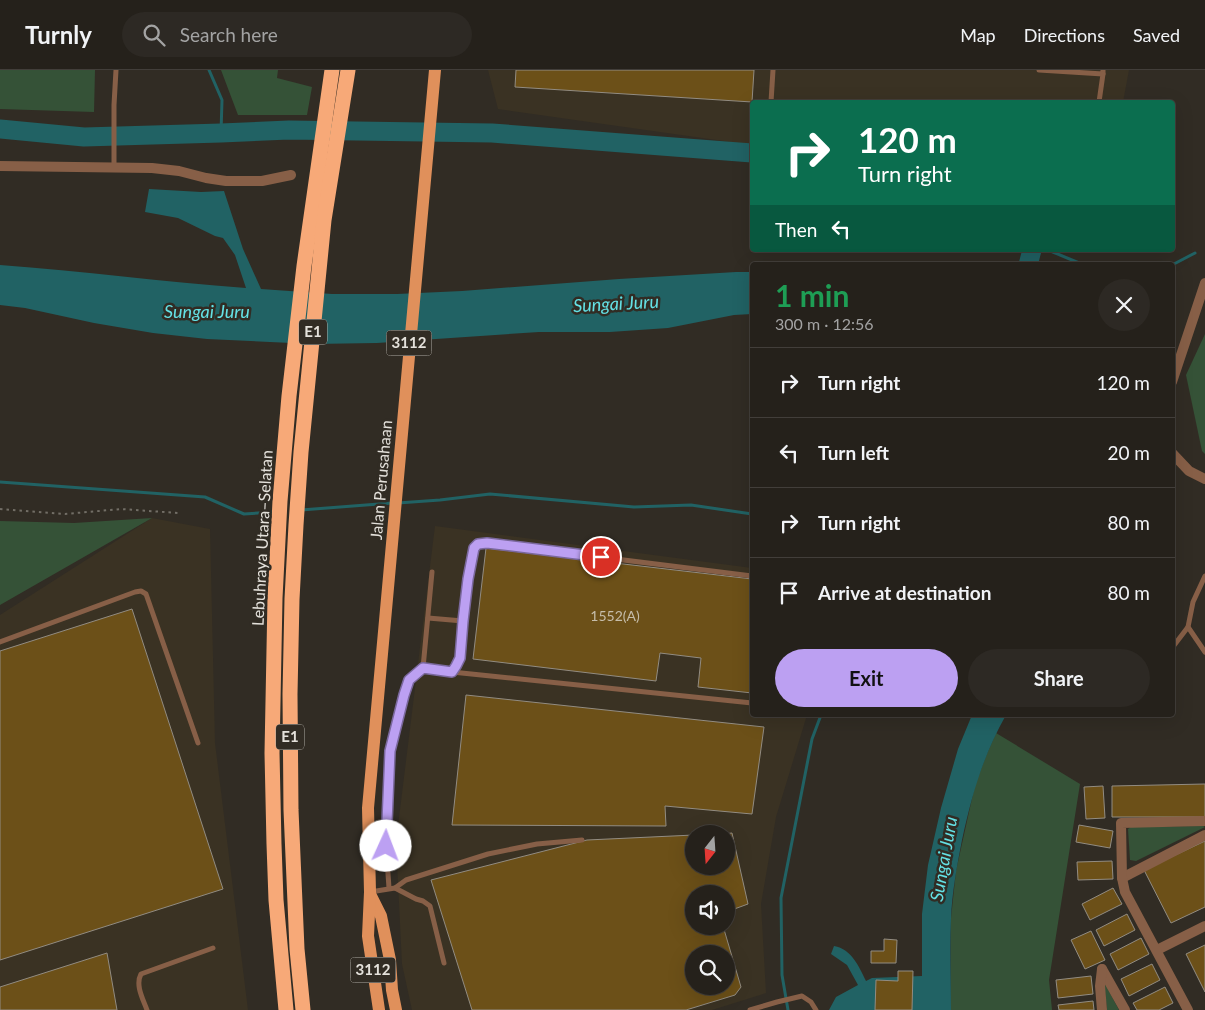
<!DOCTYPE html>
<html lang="en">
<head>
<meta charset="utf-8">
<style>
	body { margin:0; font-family:Lato,sans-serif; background:#2d2924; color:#f1f3f6; height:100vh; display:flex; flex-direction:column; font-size:19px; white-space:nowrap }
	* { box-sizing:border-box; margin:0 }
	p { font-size:16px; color:#a3a3a3 }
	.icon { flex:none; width:28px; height:28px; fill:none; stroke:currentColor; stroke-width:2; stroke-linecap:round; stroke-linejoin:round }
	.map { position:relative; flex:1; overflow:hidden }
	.side { position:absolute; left:750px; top:192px; width:425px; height:455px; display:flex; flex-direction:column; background:#25211b; border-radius:5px; box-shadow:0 5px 20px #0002,0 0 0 1px #423e3a }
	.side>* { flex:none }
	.top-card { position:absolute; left:750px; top:30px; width:425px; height:152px; border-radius:5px; box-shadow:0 5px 20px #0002,0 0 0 1px #423e3a; background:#0b6e4f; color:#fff; overflow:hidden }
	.needle { width:32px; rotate:197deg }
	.buttons { position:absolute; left:685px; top:755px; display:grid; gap:10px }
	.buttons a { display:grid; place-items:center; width:50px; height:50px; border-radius:50%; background:#25211b; box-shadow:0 5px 20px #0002,0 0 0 1px #423e3a; font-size:25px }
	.pin { position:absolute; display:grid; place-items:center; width:42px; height:42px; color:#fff; margin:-21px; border:2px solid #fff; border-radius:50%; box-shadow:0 1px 5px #0007 }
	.me { position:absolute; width:55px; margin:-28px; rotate:2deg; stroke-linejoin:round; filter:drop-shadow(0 0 4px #0008) }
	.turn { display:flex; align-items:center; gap:18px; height:105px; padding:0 25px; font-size:22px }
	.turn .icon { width:65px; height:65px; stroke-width:2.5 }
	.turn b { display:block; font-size:35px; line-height:42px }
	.then { display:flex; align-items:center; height:48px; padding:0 25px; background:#0003; gap:10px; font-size:19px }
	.round { display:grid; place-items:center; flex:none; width:52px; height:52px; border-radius:26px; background:#2d2924 }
	.summary { display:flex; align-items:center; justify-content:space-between; height:85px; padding:0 25px }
	h1 { font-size:30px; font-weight:700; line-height:38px; color:#1e9e55 }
	.primary-button { display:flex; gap:10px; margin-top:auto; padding:10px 25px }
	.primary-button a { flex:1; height:58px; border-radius:30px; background:#bca0f2; color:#111; font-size:20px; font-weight:700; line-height:58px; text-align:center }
	.primary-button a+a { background:#2d2924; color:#f1f3f6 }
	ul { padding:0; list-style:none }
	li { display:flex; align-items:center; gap:15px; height:70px; padding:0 25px; border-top:1px solid #423e3a }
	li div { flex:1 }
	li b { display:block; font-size:19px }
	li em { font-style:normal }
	header { display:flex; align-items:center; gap:30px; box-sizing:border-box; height:70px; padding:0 25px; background:#25211b; border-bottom:1px solid #423e3a }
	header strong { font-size:24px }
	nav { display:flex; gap:28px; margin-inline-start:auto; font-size:18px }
	.search { width:350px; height:45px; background:#2d2924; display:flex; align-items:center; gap:12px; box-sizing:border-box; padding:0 18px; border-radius:28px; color:#a3a3a3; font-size:19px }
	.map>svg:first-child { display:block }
	.built { fill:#3a3223; fill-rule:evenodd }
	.green { fill:#355237 }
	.water { fill:#216264 }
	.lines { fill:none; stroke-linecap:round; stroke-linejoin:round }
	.stream { stroke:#216264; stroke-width:3 }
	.river { stroke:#216264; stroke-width:19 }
	.building { fill:#6c5018; stroke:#928c82; fill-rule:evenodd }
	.path { stroke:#726e66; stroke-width:2; stroke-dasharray:2.5 4; stroke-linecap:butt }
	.service { stroke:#875f47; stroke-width:5 }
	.minor { stroke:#875f47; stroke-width:10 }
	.primary { stroke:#e0905b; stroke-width:12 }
	.motorway { stroke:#f7a978; stroke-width:15 }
	.route-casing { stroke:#7a689d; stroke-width:12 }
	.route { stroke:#bca0f2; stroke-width:9 }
	.labels { text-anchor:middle; stroke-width:5; stroke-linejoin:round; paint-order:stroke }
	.number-label { font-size:14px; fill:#c6bdaa }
	.shield { fill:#312c24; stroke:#aeaba4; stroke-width:1 }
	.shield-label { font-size:15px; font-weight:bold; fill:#e4e1db }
	.street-label { font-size:16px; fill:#e4e1db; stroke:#312c24 }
	.water-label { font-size:18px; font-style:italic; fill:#64e1e5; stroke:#312c24 }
</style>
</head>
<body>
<header>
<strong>Turnly</strong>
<div class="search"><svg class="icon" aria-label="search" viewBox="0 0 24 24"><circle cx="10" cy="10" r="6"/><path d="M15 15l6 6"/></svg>Search here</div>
<nav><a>Map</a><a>Directions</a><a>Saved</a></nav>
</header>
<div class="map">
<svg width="1205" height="940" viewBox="0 0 1205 940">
	<rect width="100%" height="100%" fill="#312c24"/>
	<g class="built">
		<path d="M488 0H1129L1123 32H752V75L498 39Z"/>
		<path d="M152 448 210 459 215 673 248 940H0V545Z"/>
		<path d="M435 456 752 498V645H807L776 747 761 834 766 923 712 940H412L402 894 396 772ZM694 764H726V796H694ZM694 824H726V856H694ZM694 884H726V916H694Z"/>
	</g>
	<g class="green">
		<path d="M0 0H95L94 42 0 39Z"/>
		<path d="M221 0H278L277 8 312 17 307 45H238Z"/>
		<path d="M1205 264V384L1202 381 1186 305Z"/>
		<path d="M152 448 0 535V451L74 453Z"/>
		<path d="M996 663 1080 714 1049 910 1052 940H951V848L956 801 975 715 986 686Z"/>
		<path d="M1203 756 1205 757 1136 791 1130 790 1128 759 1131 757Z"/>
		<path d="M1104 912 1119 940H1107Z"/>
	</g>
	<g class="water">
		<path d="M149 119 201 122 224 121 243 179 261 219 332 224H397L462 221 619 209 736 202H752V244L734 245 668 258 610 262H539L377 273 313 274 207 269 153 263 94 253 25 238 0 235V195C82 201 164 212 246 218L235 185 223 168 215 166 178 148 145 142Z"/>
		<path d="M972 645H1006C983 686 972 724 962 770 957 796 952 822 951 849 950 879 951 910 951 940H829L836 927 858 915 847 895 831 884 834 876C852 879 859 897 866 911L872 908 922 906V844L928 795 941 738 958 679Z"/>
	</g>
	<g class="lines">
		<g class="stream">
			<path d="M209 0 222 30 221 63"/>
			<path d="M1048 180 1084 195"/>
			<path d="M1172 195 1195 183"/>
			<path d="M0 412 205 427 244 444 275 442"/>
			<path d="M398 433 440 430 490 424 634 437 691 435 752 444"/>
			<path d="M301 440 392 433"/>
			<path d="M788 940 782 905 781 828 812 669 821 645"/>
		</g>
		<g class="river">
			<path d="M0 59 84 67 221 63 289 60 492 63 752 83"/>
			<path d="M1028 195 1032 180"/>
		</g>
	</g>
	<g class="building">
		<path d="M516 0H754L752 32 515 17Z"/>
		<path d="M486 478 752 509V623L698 617 701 588 660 583 656 611 473 589Z"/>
		<path d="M132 539 223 819 0 890V581Z"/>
		<path d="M466 625 764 657 752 744 665 736 666 756 452 755Z"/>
		<path d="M1205 714V747H1112V716Z"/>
		<path d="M1103 716 1105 748 1086 749 1084 717Z"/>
		<path d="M1079 755 1113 761 1110 778 1076 772Z"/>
		<path d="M732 763 748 834 726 842V824H694V856H723L741 917 735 925 686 940H472L431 810 587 770 694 765V796H726V764H723ZM694 884H726V916H694Z"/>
		<path d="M1205 771V837L1171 853 1144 800Z"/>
		<path d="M1112 791 1113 809 1078 810 1077 792Z"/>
		<path d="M1113 818 1122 834 1090 850 1082 834Z"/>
		<path d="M1127 844 1135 860 1104 876 1096 860Z"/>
		<path d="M1091 861 1105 890 1085 899 1071 870Z"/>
		<path d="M1141 868 1149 884 1118 900 1110 884Z"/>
		<path d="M884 869 897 870 896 893H871V881H884Z"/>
		<path d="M1205 875V922L1186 884Z"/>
		<path d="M107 883 117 940H0V917Z"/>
		<path d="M1152 894 1160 910 1129 926 1121 909Z"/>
		<path d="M898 901H913L912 940H875L876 910 898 911Z"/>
		<path d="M1091 906 1093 924 1058 928 1056 910Z"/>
		<path d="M1165 917 1173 933 1159 940H1137L1133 933Z"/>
		<path d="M1093 931 1094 940H1059L1058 935Z"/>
	</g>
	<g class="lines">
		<path class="path" d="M0 439 65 444 121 439 178 443"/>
		<g class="service">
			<path d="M1039 0 1103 4V0"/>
			<path d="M771 32 773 0"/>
			<path d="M1099 32 1103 4"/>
			<path d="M114 97V35L116 0"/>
			<path d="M1205 506 1193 532 1188 557 1205 582"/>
			<path d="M428 548 463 551"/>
			<path d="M0 572 135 522 141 521 146 524 198 673"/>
			<path d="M1172 578 1188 557"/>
			<path d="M423 598 432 502"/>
			<path d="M452 602 752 633"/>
			<path d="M389 818 386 775 390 681 404 625 409 610 423 598 452 602 457 596 460 588 463 551 468 509 474 478 478 474 487 473 752 506"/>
			<path d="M395 818 416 829 423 831 430 836 444 893"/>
			<path d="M370 822 395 818 406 810 488 784 537 774 582 770"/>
			<path d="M147 940C143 929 135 915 141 904L213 878"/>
			<path d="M750 940 777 932 802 926 811 932 816 940"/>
		</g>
		<g class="minor">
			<path d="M0 96 152 98 179 101 206 108 226 111H262L291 105"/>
			<path d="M1172 312 1205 213"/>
			<path d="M1172 383 1189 401 1205 409"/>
			<path d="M1122 808 1205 765"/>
			<path d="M1157 880 1205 856"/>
			<path d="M1102 899 1125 940"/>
			<path d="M1102 940 1100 916 1102 899"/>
			<path d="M1188 940 1125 822 1122 808 1121 753 1205 751"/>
		</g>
		<g class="primary">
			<path d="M370 824 381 846 390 890 392 920 396 940"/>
			<path d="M379 940 368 866 370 822 368 738 435 0"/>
		</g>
		<g class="motorway">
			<path d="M286 940 276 830 274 774 272 683 275 528 280 431 289 326 304 196 332 0"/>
			<path d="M303 940 297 879 291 740 290 624 292 529 296 455 301 382 324 150 348 0"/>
		</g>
	</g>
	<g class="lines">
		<defs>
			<path id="route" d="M386 776 390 681 404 625 409 610 423 598 452 602 456 596 460 588 463 551 468 509 474 478 478 474 487 473 601 487"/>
		</defs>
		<use href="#route" class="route-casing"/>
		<use href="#route" class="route"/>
	</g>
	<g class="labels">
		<g class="number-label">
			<text x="615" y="551">1552(A)</text>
		</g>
		<g class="shield">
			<rect x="299" y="249.5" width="28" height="25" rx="4"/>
			<rect x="386.5" y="260.5" width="45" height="25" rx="4"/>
			<rect x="276" y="654.5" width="28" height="25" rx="4"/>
			<rect x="350.5" y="887.5" width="45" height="25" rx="4"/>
		</g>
		<g class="shield-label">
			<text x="313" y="267">E1</text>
			<text x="409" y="278">3112</text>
			<text x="290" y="672">E1</text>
			<text x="373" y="905">3112</text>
		</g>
		<g class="street-label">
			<text transform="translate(381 410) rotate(-85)" y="6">Jalan Perusahaan</text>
			<text transform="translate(262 468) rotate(-87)" y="6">Lebuhraya Utara–Selatan</text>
		</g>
		<g class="water-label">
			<text transform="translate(616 234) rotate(-3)" y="6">Sungai Juru</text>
			<text x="207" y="248">Sungai Juru</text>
			<text transform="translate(944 789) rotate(-80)" y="6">Sungai Juru</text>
		</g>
	</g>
</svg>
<div class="buttons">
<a><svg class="needle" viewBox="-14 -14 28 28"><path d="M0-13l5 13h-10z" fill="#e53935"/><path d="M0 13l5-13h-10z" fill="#a3a3a3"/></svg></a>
<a><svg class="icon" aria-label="sound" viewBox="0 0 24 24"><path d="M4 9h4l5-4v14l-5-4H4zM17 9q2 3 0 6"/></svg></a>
<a><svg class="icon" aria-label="search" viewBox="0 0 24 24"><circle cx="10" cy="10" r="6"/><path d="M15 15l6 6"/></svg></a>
</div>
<div class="pin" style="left:601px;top:487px;background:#d93025"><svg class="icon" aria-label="arrive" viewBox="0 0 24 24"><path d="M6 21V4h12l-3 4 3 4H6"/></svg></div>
<svg class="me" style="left:386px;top:776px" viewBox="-20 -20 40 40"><circle r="19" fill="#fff"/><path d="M0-13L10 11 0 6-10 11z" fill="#bca0f2"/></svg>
<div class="top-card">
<div class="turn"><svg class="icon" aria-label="right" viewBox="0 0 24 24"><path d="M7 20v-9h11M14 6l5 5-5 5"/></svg><div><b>120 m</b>Turn right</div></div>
<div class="then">Then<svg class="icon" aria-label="left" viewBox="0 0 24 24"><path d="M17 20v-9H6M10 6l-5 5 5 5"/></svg></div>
</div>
<section class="side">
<div class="summary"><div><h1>1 min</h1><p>300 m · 12:56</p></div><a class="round"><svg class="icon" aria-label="close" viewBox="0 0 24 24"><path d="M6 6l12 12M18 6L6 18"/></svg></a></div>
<ul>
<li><svg class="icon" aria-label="right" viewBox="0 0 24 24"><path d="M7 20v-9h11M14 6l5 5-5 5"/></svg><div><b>Turn right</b></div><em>120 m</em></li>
<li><svg class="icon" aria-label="left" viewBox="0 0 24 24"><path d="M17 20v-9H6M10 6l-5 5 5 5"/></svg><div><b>Turn left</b></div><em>20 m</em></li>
<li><svg class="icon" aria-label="right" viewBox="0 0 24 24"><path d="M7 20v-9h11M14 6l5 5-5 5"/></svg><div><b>Turn right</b></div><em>80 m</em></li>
<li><svg class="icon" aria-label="arrive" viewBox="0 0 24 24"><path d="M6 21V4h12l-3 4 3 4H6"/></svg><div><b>Arrive at destination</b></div><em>80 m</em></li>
</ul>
<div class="primary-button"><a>Exit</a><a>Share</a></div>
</section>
</div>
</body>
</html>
